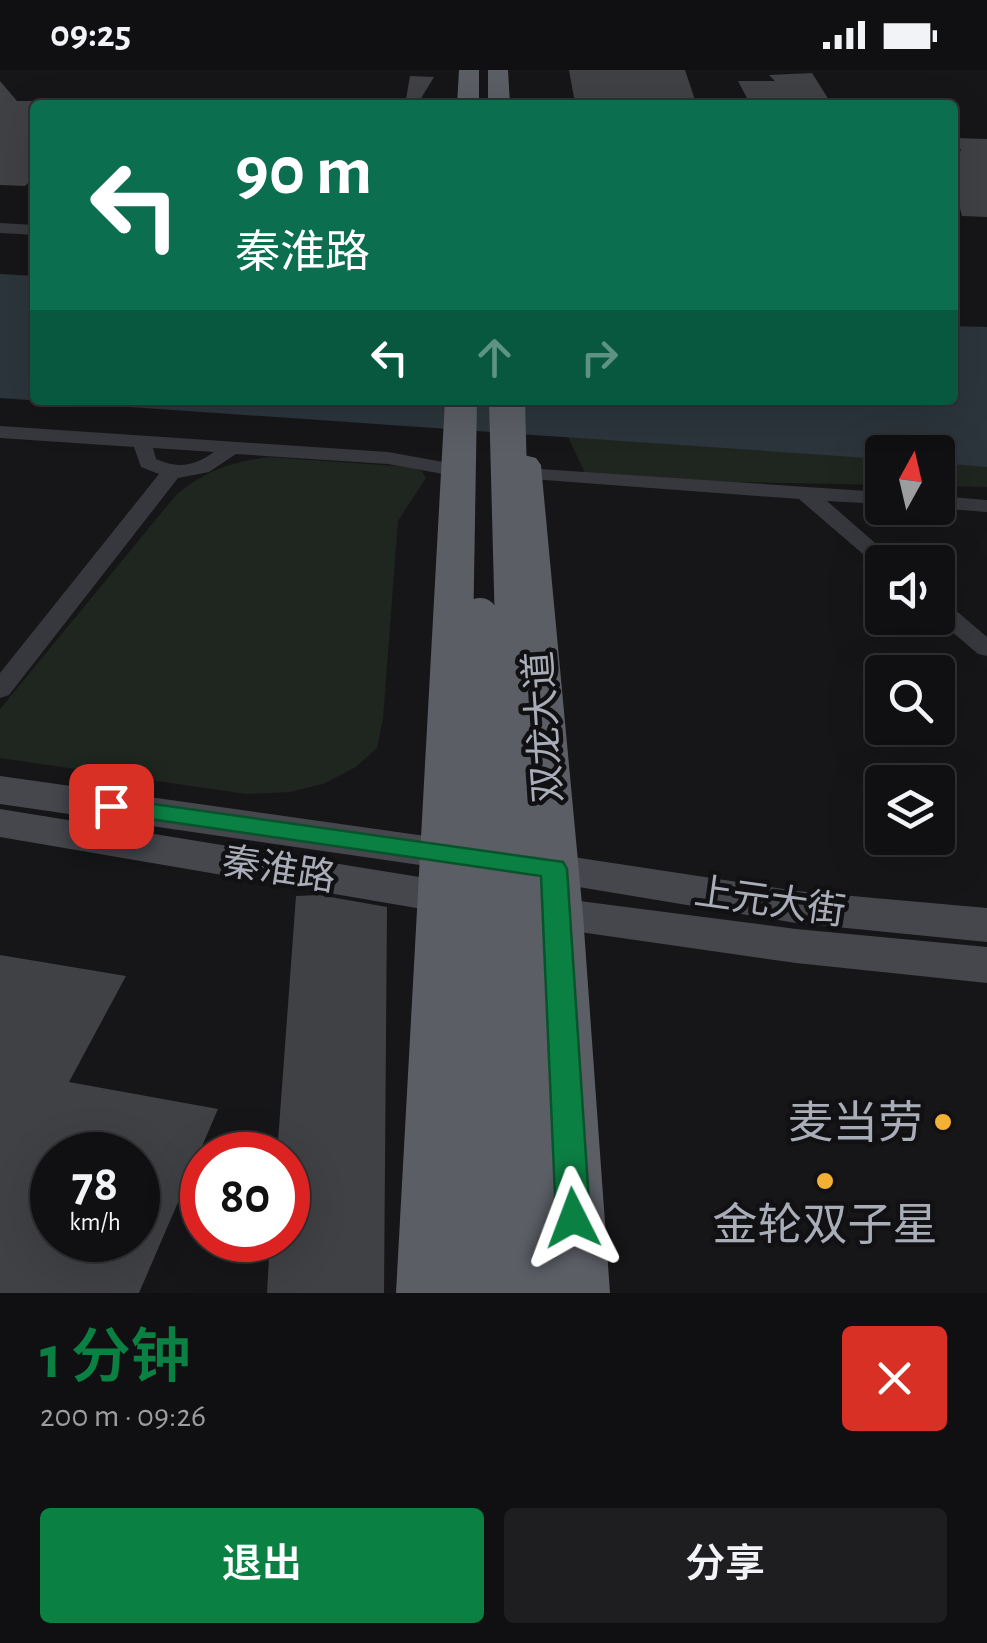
<!DOCTYPE html>
<html lang="zh">
<head>
<meta charset="utf-8">
<style>
	body { margin:0; font-family:"Alegreya Sans","Noto Sans SC",sans-serif; background:#1e1e20; color:#f1f3f6; height:100vh; display:flex; flex-direction:column; font-size:38px; white-space:nowrap }
	* { box-sizing:border-box; margin:0 }
	p { font-size:32px; color:#9c9d9f }
	.icon { flex:none; width:55px; height:55px; fill:none; stroke:currentColor; stroke-width:2; stroke-linecap:round; stroke-linejoin:round }
	.map { position:relative; height:1223px; overflow:hidden }
	.sheet { display:flex; flex-direction:column; background:#101012; flex:1 }
	.sheet>* { flex:none }
	.guide { position:absolute; left:30px; top:30px; width:928px; height:305px; border-radius:10px; box-shadow:0 10px 40px #0002,0 0 0 2px #303032; background:#0b6e4f; color:#fff; overflow:hidden }
	.needle { width:65px; rotate:8deg }
	.buttons { position:absolute; left:865px; top:365px; display:grid; gap:20px }
	.buttons a { display:grid; place-items:center; width:90px; height:90px; border-radius:10px; background:#101012; box-shadow:0 10px 40px #0002,0 0 0 2px #303032; font-size:50px }
	.speed { position:absolute; left:30px; top:1062px; display:flex; gap:20px; font-size:50px; font-weight:700; text-align:center }
	.speed>* { display:grid; place-content:center; width:130px; height:130px; border-radius:50%; background:#101012; box-shadow:0 10px 40px #0002,0 0 0 2px #303032; line-height:1 }
	.speed small { font-size:25px; font-weight:400 }
	.speed .limit { border:15px solid #d22; background:#fff; color:#111 }
	.pin { position:absolute; display:grid; place-items:center; width:85px; height:85px; color:#fff; margin:-42px; border-radius:20px; box-shadow:0 5px 15px #0006 }
	.me { position:absolute; width:110px; margin:-55px; rotate:357deg; stroke-linejoin:round; filter:drop-shadow(0 0 8px #0008) }
	.turn { display:flex; align-items:center; gap:35px; height:210px; padding:0 40px; font-size:45px }
	.turn .icon { width:130px; height:130px; stroke-width:2.5 }
	.turn b { display:block; font-size:70px; line-height:85px }
	.lanes { display:flex; align-items:center; height:95px; padding:0 40px; background:#0003; justify-content:center; gap:50px; direction:ltr }
	.lanes .off { opacity:.35 }
	.round { display:grid; place-items:center; flex:none; width:105px; height:105px; border-radius:10px; background:#1e1e20 }
	.headline { display:flex; align-items:center; justify-content:space-between; height:170px; padding:0 40px }
	h1 { font-size:60px; font-weight:600; line-height:75px; color:#0b8043 }
	.cta { display:flex; gap:20px; margin-top:auto; padding:20px 40px }
	.cta a { flex:1; height:115px; border-radius:10px; background:#0b8043; color:#fff; font-size:40px; font-weight:600; line-height:115px; text-align:center }
	.cta a+a { background:#1e1e20; color:#f1f3f6 }
	.status { display:flex; justify-content:space-between; align-items:center; height:70px; padding:0 50px; background:#101012; direction:ltr }
	.status svg { height:28px; fill:currentColor }
	.map>svg:first-child { display:block }
	.green { fill:#1e261f }
	.water { fill:#2c353c }
	.building { fill:#404145; fill-rule:evenodd }
	.lines { fill:none; stroke-linecap:round; stroke-linejoin:round }
	.minor { fill:#37383d; fill-rule:evenodd }
	.secondary { fill:#45474d; fill-rule:evenodd }
	.trunk { fill:#5b5e65; fill-rule:evenodd }
	.trunk-bridge-far2 { stroke:#5b5e65; stroke-width:36 }
	.trunk-bridge-far1 { stroke:#5b5e65; stroke-width:45 }
	.trunk-bridge { stroke:#5b5e65; stroke-width:58 }
	.route { fill:#0b8043; stroke:#07532c; stroke-width:2.5 }
	.poi-dot { fill:#f2b134; stroke:#111113; stroke-width:4 }
	.labels { text-anchor:middle; stroke-width:9; stroke-linejoin:round; paint-order:stroke }
	.street-label { font-size:38px; fill:#a8adb8; stroke:#111113 }
	.near-poi-label { font-size:45px; fill:#a8adb8; stroke:#111113; text-anchor:end }
</style>
</head>
<body>
<div class="status"><b>09:25</b><svg viewBox="0 0 49 12"><path d="M0 12V9h3v3zM5 12V6h3v6zM10 12V3h3v9zM15 12V0h3v12zM26 1h20v11H26zM47 4h2v5h-2z"/></svg></div>
<div class="map">
<svg width="987" height="1223" viewBox="0 0 987 1223">
	<rect width="100%" height="100%" fill="#161618"/>
	<g class="green">
		<path d="M568 367 882 388V415L588 409Z"/>
		<path d="M270 387 410 397 422 401 426 408 398 451 383 649 377 678 356 697 323 714 290 722 246 724 0 688V639L176 425C204 401 233 391 270 387Z"/>
		<path d="M938 391 987 394V417L938 416Z"/>
	</g>
	<path class="water" d="M0 204 35 206V330H952L953 256 987 257V397L938 393V382H882V389L0 328Z"/>
	<g class="building">
		<path d="M569 0H685L696 33H575Z"/>
		<path d="M812 3 829 30H748L738 11H775L769 5Z"/>
		<path d="M410 6 434 7 417 35H405Z"/>
		<path d="M0 11 17 31H35V106L25 116 0 115Z"/>
		<path d="M957 68 987 69V147L962 146 952 108V81H961Z"/>
		<path d="M319 825 387 837 384 1223H267L270 1170H288V1085H277L296 826Z"/>
		<path d="M0 885 126 906 69 1012 218 1039 139 1223H0ZM52 1085H138V1170H52Z"/>
	</g>
	<g class="lines">
		<g class="minor">
			<path d="M0 153 35 155V165L0 163Z"/>
			<path d="M0 356 388 382 460 395 470 401 460 407 388 394 236 384 209 402 178 408 9 625 0 628V603L159 404 141 397 134 377 0 368ZM153 378 214 382C195 396 178 399 156 389Z"/>
			<path d="M525 398 882 422V434L827 431 897 492H882V498L878 497 799 429 518 408V400Z"/>
			<path d="M938 426 987 430V442L935 438Z"/>
			<path d="M938 530 946 532 987 567V586L978 584 936 548Z"/>
		</g>
		<g class="secondary">
			<path d="M0 706 468 772 483 776 490 787 483 798 468 802 0 734Z"/>
			<path d="M0 739 469 815 485 820 491 831 485 842 469 847 0 767Z"/>
			<path d="M527 780 796 821 987 838V872L796 853 512 806 505 795 512 784Z"/>
			<path d="M533 825 796 859 987 877V913L796 893 517 853 510 841 517 829Z"/>
		</g>
		<g class="trunk">
			<path d="M459 0H479V35H457Z"/>
			<path d="M488 0H508L510 35H488Z"/>
			<path d="M445 330H477L462 1223H396Z"/>
			<path d="M524 385 536 388 541 395 583 845 610 1223H544L531 845 507 395 512 388Z"/>
		</g>
		<g class="trunk-bridge-far2">
			<path d="M507 330 513 558"/>
			<path d="M480 546V558"/>
		</g>
		<g class="trunk-bridge-far1">
			<path d="M480 555 483 851"/>
			<path d="M513 555 520 851"/>
		</g>
		<g class="trunk-bridge">
			<path d="M483 849 486 1223"/>
			<path d="M520 849 535 1223"/>
		</g>
	</g>
	<path class="route" d="M111 728 563 792 567 799 590 1148 585 1158 573 1162 561 1158 556 1148 541 806 102 742 98 736 102 730Z"/>
	<g class="poi-dot">
		<circle cx="943" cy="1052" r="10"/>
		<circle cx="825" cy="1111" r="10"/>
	</g>
	<g class="labels">
		<g class="street-label">
			<text transform="translate(543 657) rotate(-94)" y="13">双龙大道</text>
			<text transform="translate(279 799) rotate(9)" y="13">秦淮路</text>
			<text transform="translate(770 831) rotate(8)" y="13">上元大街</text>
		</g>
		<g class="near-poi-label">
			<text x="923" y="1068">麦当劳</text>
			<text x="825" y="1170" text-anchor="middle">金轮双子星</text>
		</g>
	</g>
</svg>
<div class="buttons">
<a><svg class="needle" viewBox="-14 -14 28 28"><path d="M0-13l5 13h-10z" fill="#e53935"/><path d="M0 13l5-13h-10z" fill="#9c9d9f"/></svg></a>
<a><svg class="icon" aria-label="sound" viewBox="0 0 24 24"><path d="M4 9h4l5-4v14l-5-4H4zM17 9q2 3 0 6"/></svg></a>
<a><svg class="icon" aria-label="search" viewBox="0 0 24 24"><circle cx="10" cy="10" r="6"/><path d="M15 15l6 6"/></svg></a>
<a><svg class="icon" aria-label="layers" viewBox="0 0 24 24"><path d="M12 4l9 5-9 5-9-5zM3 14l9 5 9-5"/></svg></a>
</div>
<div class="speed"><div>78<small>km/h</small></div><div class="limit">80</div></div>
<div class="pin" style="left:111px;top:736px;background:#d93025"><svg class="icon" aria-label="arrive" viewBox="0 0 24 24"><path d="M6 21V4h12l-3 4 3 4H6"/></svg></div>
<svg class="me" style="left:573px;top:1148px" viewBox="-20 -20 40 40"><path d="M0-17L14 15 0 8-14 15z" fill="#0b8043" stroke="#fff" stroke-width="4"/></svg>
<div class="guide">
<div class="turn"><svg class="icon" aria-label="left" viewBox="0 0 24 24"><path d="M17 20v-9H6M10 6l-5 5 5 5"/></svg><div><b>90 m</b>秦淮路</div></div>
<div class="lanes"><svg class="icon" aria-label="left" viewBox="0 0 24 24"><path d="M17 20v-9H6M10 6l-5 5 5 5"/></svg><svg class="icon off" aria-label="ahead" viewBox="0 0 24 24"><path d="M12 20V5M6 11l6-6 6 6"/></svg><svg class="icon off" aria-label="right" viewBox="0 0 24 24"><path d="M7 20v-9h11M14 6l5 5-5 5"/></svg></div>
</div>
</div>
<section class="sheet">
<div class="headline"><div><h1>1 分钟</h1><p>200 m · 09:26</p></div><a class="round" style="background:#d93025;color:#fff"><svg class="icon" aria-label="close" viewBox="0 0 24 24"><path d="M6 6l12 12M18 6L6 18"/></svg></a></div>
<div class="cta"><a>退出</a><a>分享</a></div>
</section>
</body>
</html>
